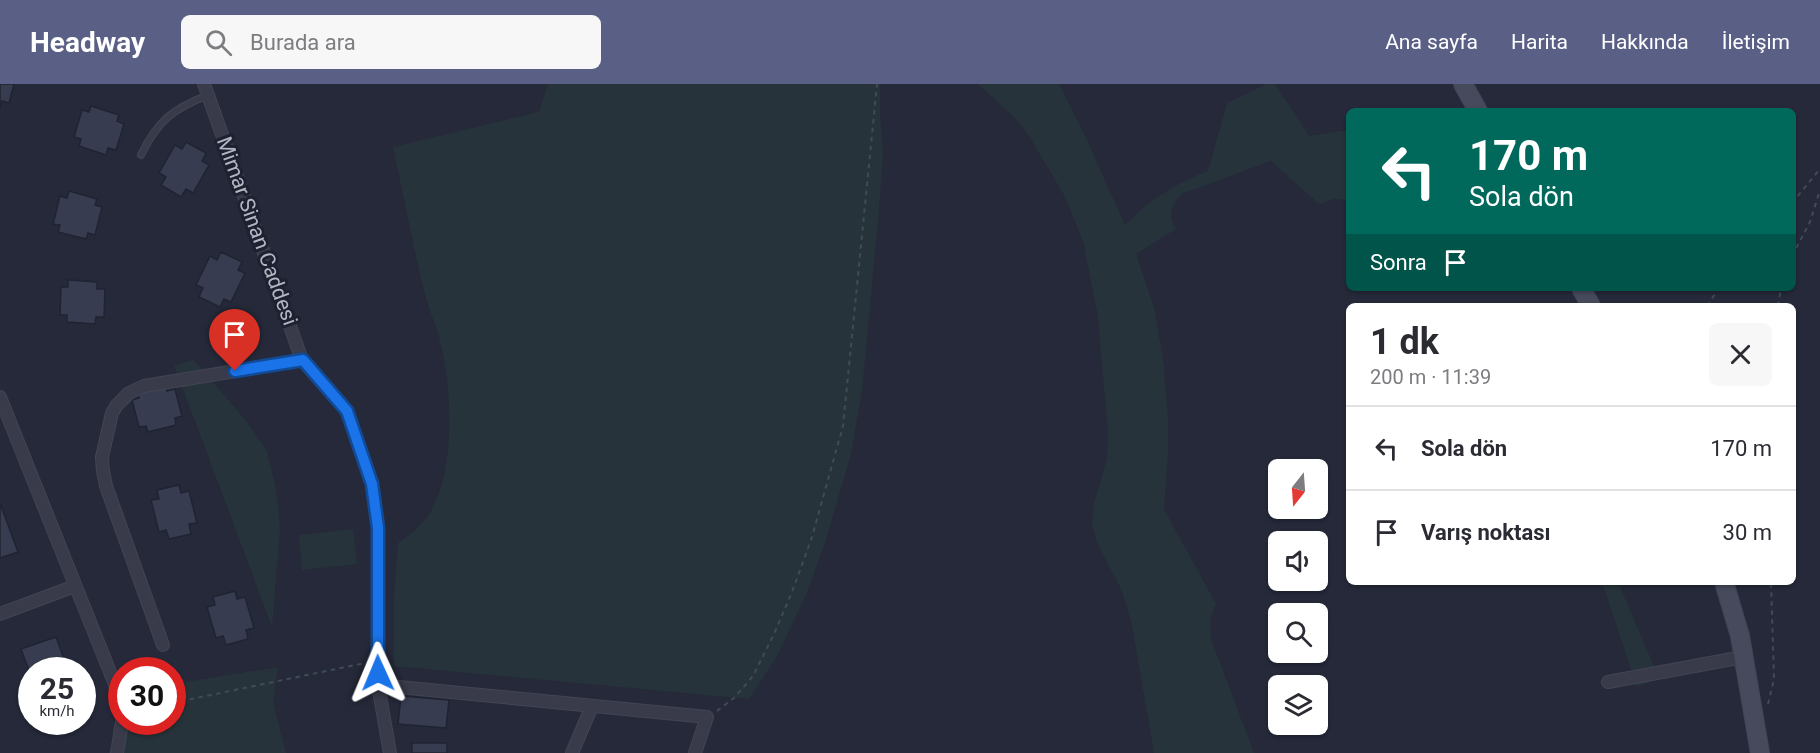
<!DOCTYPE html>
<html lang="tr">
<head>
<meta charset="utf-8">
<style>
	body { margin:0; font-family:Roboto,sans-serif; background:#f7f7f7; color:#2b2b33; height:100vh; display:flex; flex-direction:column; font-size:22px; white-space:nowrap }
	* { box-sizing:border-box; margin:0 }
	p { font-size:20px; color:#7c7c81 }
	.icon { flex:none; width:33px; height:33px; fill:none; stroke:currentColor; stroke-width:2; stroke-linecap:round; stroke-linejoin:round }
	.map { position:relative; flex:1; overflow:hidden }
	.details { position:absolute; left:1346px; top:219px; width:450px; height:282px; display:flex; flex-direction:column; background:#fff; border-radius:9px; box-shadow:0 2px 4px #0004 }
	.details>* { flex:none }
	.hud { position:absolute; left:1346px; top:24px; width:450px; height:183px; border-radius:9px; box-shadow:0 2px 4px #0004; background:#00695c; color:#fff; overflow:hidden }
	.needle { width:39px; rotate:197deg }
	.tools { position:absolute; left:1268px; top:375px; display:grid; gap:12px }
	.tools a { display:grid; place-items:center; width:60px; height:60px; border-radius:9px; background:#fff; box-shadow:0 2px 4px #0004; font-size:30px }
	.speed { position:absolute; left:18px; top:573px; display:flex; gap:12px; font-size:30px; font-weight:700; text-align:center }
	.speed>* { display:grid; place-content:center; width:78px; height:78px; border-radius:50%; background:#fff; box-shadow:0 2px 4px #0004; line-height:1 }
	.speed small { font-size:15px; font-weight:400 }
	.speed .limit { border:9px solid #d22; background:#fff; color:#111 }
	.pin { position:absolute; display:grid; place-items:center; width:51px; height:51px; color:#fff; margin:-62px -26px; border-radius:50% 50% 50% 0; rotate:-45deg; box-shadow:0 0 6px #0007 }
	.pin .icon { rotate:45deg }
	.me { position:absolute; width:66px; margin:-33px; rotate:359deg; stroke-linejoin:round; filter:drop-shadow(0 0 4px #0008) }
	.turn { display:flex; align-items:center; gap:21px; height:126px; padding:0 24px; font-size:27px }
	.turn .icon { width:78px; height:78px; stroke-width:2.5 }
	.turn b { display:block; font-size:42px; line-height:51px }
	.then { display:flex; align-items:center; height:57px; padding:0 24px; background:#0003; gap:12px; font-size:22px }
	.round { display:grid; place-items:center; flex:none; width:63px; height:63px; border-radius:9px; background:#f7f7f7 }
	.headline { display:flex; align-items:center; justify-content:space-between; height:102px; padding:0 24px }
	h1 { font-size:36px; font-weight:700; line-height:45px }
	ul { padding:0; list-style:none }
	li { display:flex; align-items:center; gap:18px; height:84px; padding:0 24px; border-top:2px solid #e1e1e2 }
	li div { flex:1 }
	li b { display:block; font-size:22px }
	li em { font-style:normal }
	header { display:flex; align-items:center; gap:36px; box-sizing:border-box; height:84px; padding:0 30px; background:#5a5f86; color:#fff }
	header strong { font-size:28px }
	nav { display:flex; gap:33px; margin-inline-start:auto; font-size:21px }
	.search { width:420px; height:54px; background:#f7f7f7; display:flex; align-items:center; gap:15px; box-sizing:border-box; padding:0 21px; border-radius:9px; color:#7c7c81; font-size:22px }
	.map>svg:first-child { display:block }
	.green { fill:#27333a }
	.building { fill:#383c50; stroke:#202331; stroke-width:1.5 }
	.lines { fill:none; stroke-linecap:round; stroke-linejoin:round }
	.lane-casing { stroke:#424553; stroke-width:8 }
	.street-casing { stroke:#424553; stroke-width:14 }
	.secondary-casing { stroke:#424553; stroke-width:20 }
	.path { stroke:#404c53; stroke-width:2; stroke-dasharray:4.5 4.5; stroke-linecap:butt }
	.lane { stroke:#393b4a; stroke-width:6 }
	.street { stroke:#393b4a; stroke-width:12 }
	.secondary { stroke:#474a5c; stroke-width:18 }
	.route-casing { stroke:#114b97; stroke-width:15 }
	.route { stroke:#1a73e8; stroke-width:10 }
	.labels { text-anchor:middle; stroke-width:6; stroke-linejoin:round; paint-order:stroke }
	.street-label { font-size:21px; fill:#b4b6c5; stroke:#1e212f }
</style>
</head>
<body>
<header>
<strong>Headway</strong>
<div class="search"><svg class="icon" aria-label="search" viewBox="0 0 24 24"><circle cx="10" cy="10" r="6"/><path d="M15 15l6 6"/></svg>Burada ara</div>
<nav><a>Ana sayfa</a><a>Harita</a><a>Hakkında</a><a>İletişim</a></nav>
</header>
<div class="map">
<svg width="1820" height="669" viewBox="0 0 1820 669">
	<rect width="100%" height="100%" fill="#252939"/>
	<g class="green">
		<path d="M548 0H880V26L883 71 878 137 862 307 851 370 826 456 806 511 777 572 749 615 394 582V514L398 459C413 449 425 439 433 423 455 382 452 302 440 257 437 243 430 229 426 214 413 164 404 113 393 63L539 28Z"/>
		<path d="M978 0H1059L1088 58 1125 141C1150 116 1175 99 1208 87L1227 19 1267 0H1275L1309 52 1347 46 1348 116 1334 115 1319 120 1271 77 1182 110C1171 120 1168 132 1176 145L1136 170 1155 227 1164 282 1168 337V366L1164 425 1216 520 1210 536 1211 555 1254 669H1154L1132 541 1122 507 1097 459 1092 440 1094 419 1107 374 1108 349 1098 233 1083 157 1064 111 1029 52 1015 34Z"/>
		<path d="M194 276 247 338 267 367 276 405 280 444 272 543 174 281Z"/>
		<path d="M353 445 357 480 302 486 299 451Z"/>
		<path d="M1602 498H1618L1659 594 1637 603Z"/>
		<path d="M278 583 273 618 286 669H109L122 638H172L173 600Z"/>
	</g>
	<g class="building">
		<path d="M0 0H14L9 19 2 17 0 24Z"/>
		<path d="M91 22 119 31 117 37 124 40 116 66 108 64 106 71 79 62 81 55 74 53 82 26 89 28Z"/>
		<path d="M186 58 206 69 202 77 209 81 193 109 186 105 181 113 161 101 166 93 159 89 175 61 182 65Z"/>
		<path d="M69 107 97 115 95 121 102 123 95 151 88 149 86 155 58 148 60 141 53 140 60 112 67 114Z"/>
		<path d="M221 168 242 178 238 186 245 189 231 218 224 215 220 223 199 213 203 204 196 201 210 172 217 176Z"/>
		<path d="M68 196 97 198V205H105L104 233H96L95 240 67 238V231H60L61 203H68Z"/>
		<path d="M166 300 167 307 175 305 182 332 175 334 176 341 148 348 146 342 139 343 132 316 139 314 138 307Z"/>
		<path d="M179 401 181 409 189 407 197 439 189 440 191 450 169 455 166 446 159 448 151 416 159 415 157 406Z"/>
		<path d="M0 419 18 468 0 474Z"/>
		<path d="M235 507 237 515 245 513 254 544 246 546 248 555 226 561 223 552 216 554 207 523 215 521 213 513Z"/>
		<path d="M56 553 68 586H32V595L21 565Z"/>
		<path d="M401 612 449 616 446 644 398 640Z"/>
		<rect x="412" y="659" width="35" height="10"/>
	</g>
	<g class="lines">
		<defs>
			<path id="lane" d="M141 71C158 36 173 25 208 11"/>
			<g id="street">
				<path d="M204 0 302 276 347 327 372 400 378 444V601L390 669"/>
				<path d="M0 313 114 598 119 612 122 632"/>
				<path d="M0 530 75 502"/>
				<path d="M163 561 106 402 103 387 102 373 112 329 117 321 129 309 144 302 302 276"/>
				<path d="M1608 598 1743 573"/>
				<path d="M378 601 707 633 695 669"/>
				<path d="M117 669 122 638"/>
				<path d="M572 669 592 622"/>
			</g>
			<g id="secondary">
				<path d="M1463 0 1478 27"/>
				<path d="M1581 204 1591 222"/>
				<path d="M1724 498 1740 552 1760 669"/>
			</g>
		</defs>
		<use href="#lane" class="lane-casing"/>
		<use href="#street" class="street-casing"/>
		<use href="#secondary" class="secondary-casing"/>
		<g class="path">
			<path d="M1792 119 1820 85"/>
			<path d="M1792 172 1810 138 1820 106"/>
			<path d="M1707 222 1719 204"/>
			<path d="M1778 222 1781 204"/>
			<path d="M172 619 365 579"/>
			<path d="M1768 620 1774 595 1771 498"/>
			<path d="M717 627 734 614 753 592 774 550 792 508 812 453 843 342 877 0"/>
		</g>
		<use href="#lane" class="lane"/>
		<use href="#street" class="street"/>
		<use href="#secondary" class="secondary"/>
	</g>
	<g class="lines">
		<defs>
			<path id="route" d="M235 287 303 276 347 327 372 400 378 444V589"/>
		</defs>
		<use href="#route" class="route-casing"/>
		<use href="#route" class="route"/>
	</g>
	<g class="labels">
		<g class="street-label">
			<text transform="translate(257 147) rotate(70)" y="7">Mimar Sinan Caddesi</text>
		</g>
	</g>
</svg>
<div class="tools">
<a><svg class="needle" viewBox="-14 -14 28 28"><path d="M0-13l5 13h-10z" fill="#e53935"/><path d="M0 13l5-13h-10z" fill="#7c7c81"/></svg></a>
<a><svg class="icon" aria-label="sound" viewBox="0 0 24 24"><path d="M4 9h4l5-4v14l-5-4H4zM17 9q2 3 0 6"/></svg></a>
<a><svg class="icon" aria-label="search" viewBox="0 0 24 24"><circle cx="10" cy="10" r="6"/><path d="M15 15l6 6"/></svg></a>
<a><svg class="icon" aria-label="layers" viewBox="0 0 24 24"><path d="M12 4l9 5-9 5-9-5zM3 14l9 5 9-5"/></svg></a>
</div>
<div class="speed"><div>25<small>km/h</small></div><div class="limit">30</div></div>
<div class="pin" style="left:235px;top:287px;background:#d93025"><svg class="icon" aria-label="arrive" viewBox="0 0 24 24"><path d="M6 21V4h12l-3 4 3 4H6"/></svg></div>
<svg class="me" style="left:378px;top:589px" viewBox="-20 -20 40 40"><path d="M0-17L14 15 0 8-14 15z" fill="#1a73e8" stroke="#fff" stroke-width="4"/></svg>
<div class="hud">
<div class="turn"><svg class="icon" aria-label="left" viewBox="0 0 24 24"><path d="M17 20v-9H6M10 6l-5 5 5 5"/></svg><div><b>170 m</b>Sola dön</div></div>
<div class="then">Sonra<svg class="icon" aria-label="arrive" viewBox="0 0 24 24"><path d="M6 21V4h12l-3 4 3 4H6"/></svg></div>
</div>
<section class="details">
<div class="headline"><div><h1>1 dk</h1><p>200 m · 11:39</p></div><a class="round"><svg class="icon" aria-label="close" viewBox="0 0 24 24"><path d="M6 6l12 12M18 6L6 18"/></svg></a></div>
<ul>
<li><svg class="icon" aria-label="left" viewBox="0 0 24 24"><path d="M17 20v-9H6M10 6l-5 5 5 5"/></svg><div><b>Sola dön</b></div><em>170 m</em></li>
<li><svg class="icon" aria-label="arrive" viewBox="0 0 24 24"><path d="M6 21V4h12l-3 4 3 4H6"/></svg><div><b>Varış noktası</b></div><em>30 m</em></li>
</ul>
</section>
</div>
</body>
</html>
